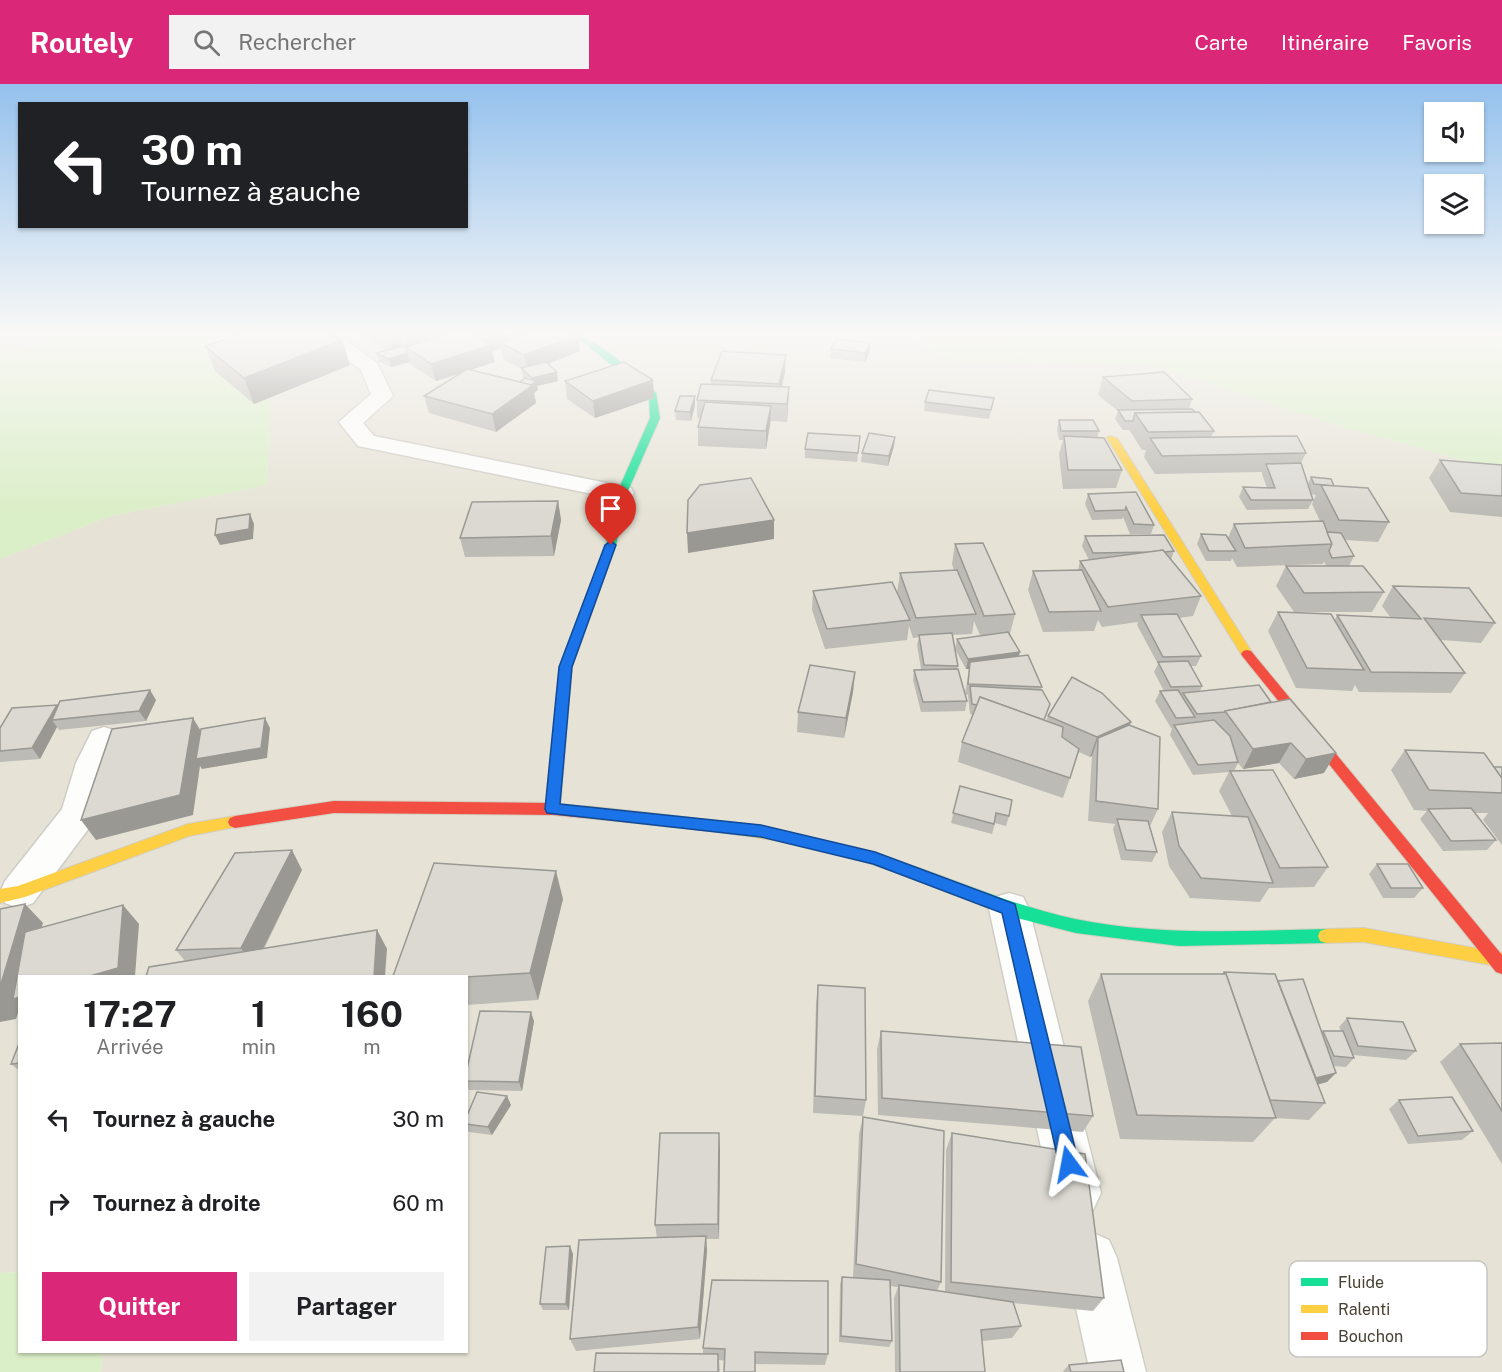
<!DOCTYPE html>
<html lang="fr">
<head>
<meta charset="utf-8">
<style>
	body { margin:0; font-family:"Public Sans",sans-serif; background:#f2f2f2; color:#202124; height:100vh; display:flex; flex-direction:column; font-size:22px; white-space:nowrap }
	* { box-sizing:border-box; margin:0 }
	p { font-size:20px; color:#757577 }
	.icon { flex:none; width:33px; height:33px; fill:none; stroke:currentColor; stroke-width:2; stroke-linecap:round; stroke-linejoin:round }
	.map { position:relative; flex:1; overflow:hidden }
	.panel { position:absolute; left:18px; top:891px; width:450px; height:378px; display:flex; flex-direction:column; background:#fff; border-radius:0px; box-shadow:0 2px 4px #0004 }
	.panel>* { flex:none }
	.hud { position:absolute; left:18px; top:18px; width:450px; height:126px; border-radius:0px; box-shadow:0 2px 4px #0004; background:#202124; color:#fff; overflow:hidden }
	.buttons { position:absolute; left:1424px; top:18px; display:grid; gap:12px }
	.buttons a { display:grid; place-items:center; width:60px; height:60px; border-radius:0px; background:#fff; box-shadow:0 2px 4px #0004; font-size:30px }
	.pin { position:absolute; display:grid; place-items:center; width:51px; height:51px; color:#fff; margin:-62px -26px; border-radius:50% 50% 50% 0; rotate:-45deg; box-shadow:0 0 6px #0007 }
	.pin .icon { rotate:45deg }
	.me { position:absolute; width:66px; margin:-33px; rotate:347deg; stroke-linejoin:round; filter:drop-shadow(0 0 4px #0008) }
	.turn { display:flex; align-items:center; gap:21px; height:126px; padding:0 24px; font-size:27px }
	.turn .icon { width:78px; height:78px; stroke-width:2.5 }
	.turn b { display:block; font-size:42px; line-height:51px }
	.eta { display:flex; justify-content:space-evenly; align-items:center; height:102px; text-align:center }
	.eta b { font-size:36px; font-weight:700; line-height:42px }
	.primary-button { display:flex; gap:12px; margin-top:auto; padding:12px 24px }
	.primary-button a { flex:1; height:69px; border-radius:0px; background:#db2777; color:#fff; font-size:24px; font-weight:700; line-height:69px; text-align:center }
	.primary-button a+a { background:#f2f2f2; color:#202124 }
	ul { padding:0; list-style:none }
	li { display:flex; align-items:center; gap:18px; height:84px; padding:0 24px }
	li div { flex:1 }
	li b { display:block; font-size:22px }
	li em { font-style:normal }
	header { display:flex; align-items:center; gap:36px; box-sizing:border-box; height:84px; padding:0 30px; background:#db2777; color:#fff }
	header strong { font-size:28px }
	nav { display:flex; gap:33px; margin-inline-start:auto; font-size:21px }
	.search { width:420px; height:54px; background:#f2f2f2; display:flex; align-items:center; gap:15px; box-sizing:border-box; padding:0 21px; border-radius:0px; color:#757577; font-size:22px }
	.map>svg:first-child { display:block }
	.residential { fill:#e6e3d6 }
	.green { fill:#daeec7 }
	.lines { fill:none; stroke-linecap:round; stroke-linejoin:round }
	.street-casing { stroke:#d0cdc7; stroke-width:3 }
	.fast-casing { stroke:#d2cec0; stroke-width:2 }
	.slow-casing { stroke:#d2cec0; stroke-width:2 }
	.jam-casing { stroke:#d2cec0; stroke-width:2 }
	.street { fill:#fdfdfc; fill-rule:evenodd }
	.fast { fill:#16e098; fill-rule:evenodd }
	.slow { fill:#ffcf43; fill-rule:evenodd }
	.jam { fill:#f24e42; fill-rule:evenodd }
	.wall { fill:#bcbbb5; fill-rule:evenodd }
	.shaded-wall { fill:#999893 }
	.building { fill:#dbd9d2; stroke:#999893; stroke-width:1.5 }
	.route { fill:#1a73e8; stroke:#114b97; stroke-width:1.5 }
	.key { fill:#fff; stroke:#c8c6c2; stroke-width:1.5 }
	.key-label { font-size:16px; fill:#484234 }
</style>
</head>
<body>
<header>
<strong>Routely</strong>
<div class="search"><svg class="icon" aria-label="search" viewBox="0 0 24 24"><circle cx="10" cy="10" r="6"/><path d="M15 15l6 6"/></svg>Rechercher</div>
<nav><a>Carte</a><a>Itinéraire</a><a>Favoris</a></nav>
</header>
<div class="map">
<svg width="1502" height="1288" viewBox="0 0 1502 1288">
	<rect width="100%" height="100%" fill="#f2f0ea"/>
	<g class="residential">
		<path d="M0 250H61L0 272Z"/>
		<path d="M272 250H910L952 277 1153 281 1347 344 1502 387V1288H101L103 1268H466V892H20L19 1188 0 1189V475L111 432 267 401Z"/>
	</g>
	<g class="green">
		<path d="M61 250H272L267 401 111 432 0 475V272Z"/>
		<path d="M910 250H1502V387L1347 344 1153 281 952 277Z"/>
		<path d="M19 1188 20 1268H103L101 1288H0V1189Z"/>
	</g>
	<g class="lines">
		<defs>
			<g id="street">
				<path d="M314 250H337L377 279 393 312 363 339 374 352 622 402 631 404 634 409 631 414 622 416 358 362 339 338 371 310 361 286Z"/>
				<path d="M104 643 116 647 121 655C109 682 106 714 92 740L33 819 19 824 5 819 0 809 5 797 62 725 76 679 92 647Z"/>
				<path d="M1009 809 1023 813 1029 825 1101 1109 1093 1126 1076 1134 1059 1126 1051 1109 989 825 995 813Z"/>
				<path d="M1091 1148 1109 1156 1117 1174 1146 1288H1090L1065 1174 1073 1156Z"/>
			</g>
			<g id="fast">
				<path d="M568 250C595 249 635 292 656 309L660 334 627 409 616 461 572 583 560 725 558 729H548L546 725 560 583 606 461 617 409 650 334 649 312 587 261Z"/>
				<path d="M901 778C959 797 1014 822 1075 835 1158 852 1242 847 1326 845L1332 847 1334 852 1332 857 1326 859 1179 862 1076 849 1009 832 896 788 893 784 896 780Z"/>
			</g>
			<g id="slow">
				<path d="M1109 352 1117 354 1253 570 1251 573H1243L1107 354Z"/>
				<path d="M585 722C698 734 798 743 906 780L909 784 906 788 901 790C875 781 849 772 822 766 744 748 664 742 585 734L580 732 578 728 580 724Z"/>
				<path d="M235 732 240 734 242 738 240 742 189 752 25 813 0 819V805L18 802 188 740Z"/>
				<path d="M1364 844 1502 869V883L1364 858 1326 859 1320 857 1318 852 1320 847 1326 845Z"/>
			</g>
			<g id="jam">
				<path d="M1247 566 1251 567 1502 871V890L1496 888 1243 573 1241 570 1243 567Z"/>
				<path d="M334 717 553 719 590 724 592 728 590 732 585 734 553 731 334 729 235 744 230 742 228 738 230 734 235 732Z"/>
			</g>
		</defs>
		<use href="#street" class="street-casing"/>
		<use href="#fast" class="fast-casing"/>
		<use href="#slow" class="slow-casing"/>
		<use href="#jam" class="jam-casing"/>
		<use href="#street" class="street"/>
		<use href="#fast" class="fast"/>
		<use href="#slow" class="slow"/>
		<use href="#jam" class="jam"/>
	</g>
	<g class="wall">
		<path d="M361 250H576L578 251 580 267 548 280 558 297 537 302 538 306 534 309 536 319 496 348 429 329 424 312 459 290 436 297 410 280V278L391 283 379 278 376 269 387 266 362 252ZM501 264 504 276 522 285 523 293 525 295 520 298 471 286 495 278 492 267Z"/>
		<path d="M342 256 350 281 254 320 215 287 205 262Z"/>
		<path d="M870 259V267L865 278 830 274 831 265Z"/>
		<path d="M786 271 785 288 782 303H789L787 338 771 337 766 365 698 362V343L700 334H697V316L711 301V296Z"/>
		<path d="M1103 293 1192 315 1189 325 1214 347 1211 353 1306 369 1301 379 1308 400 1311 393 1334 402 1389 438 1378 458 1345 456 1354 472 1349 482 1384 508 1372 528H1296L1335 536 1337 531 1391 534 1382 522 1393 502 1495 539 1481 559 1441 556 1465 589 1451 609 1359 608 1355 601 1352 607 1296 604 1268 547 1278 528H1294L1276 502 1286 482H1326L1324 477 1323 480 1237 483 1232 474 1231 477H1206L1197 460 1201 450 1228 454 1234 440 1320 437 1312 420 1316 411 1311 410 1313 416 1308 425 1247 426 1239 413 1243 403 1267 404 1262 390V388L1155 390 1144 373 1146 366H1142L1130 347V346H1123L1115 335 1118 327 1098 311Z"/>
		<path d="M565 297 654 314 595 334 567 315Z"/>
		<path d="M994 314 989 335 924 327 925 318Z"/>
		<path d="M695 321 691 337 676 336 675 327Z"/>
		<path d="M1059 336 1099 347 1097 354 1122 386 1116 404 1063 405 1059 370 1063 356H1059L1057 345Z"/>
		<path d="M860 352 857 378 805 374V365Z"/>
		<path d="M895 353 894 362 888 382 861 378 862 369Z"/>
		<path d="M1440 376 1502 381V433L1450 428 1429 394Z"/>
		<path d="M1136 408 1154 441 1151 450H1130L1123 433 1122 435 1092 436 1085 420 1088 410Z"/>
		<path d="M558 417 561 436 554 472 465 473 460 454Z"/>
		<path d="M1085 452 1174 467 1171 476 1201 512 1193 532 1179 534 1201 572 1196 582H1191L1202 602 1200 607 1259 601 1324 689 1294 695 1279 679 1243 685 1238 679 1234 687 1328 783 1314 803 1269 804 1260 818 1190 814 1169 782 1162 748 1172 728 1232 732 1219 707 1229 688 1193 691 1170 651 1172 644H1171L1155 617 1160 607H1164L1154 588 1158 580 1137 541 1138 538 1102 543 1098 536 1094 547 1043 548 1028 506 1033 487 1078 486 1080 477 1089 476 1082 462Z"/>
		<path d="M955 460 1015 530 1010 550 1019 572 1042 603 1041 606 1045 636 1046 637 1048 632 1129 641 1158 725 1150 742 1157 768 1152 778 1121 776 1113 745 1115 740 1088 737 1092 672 1090 673 1079 668 1063 714 958 678 962 658 973 631 970 630 968 611 965 610 969 585H966L955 565 957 555 986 551H980L974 537 972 550 952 551 958 582 957 585 967 617 965 627 921 628 913 596 914 586 921 585 917 561 919 553 913 554 909 542 907 556 825 565 812 526 813 507 897 509 900 489 954 486 952 480Z"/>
		<path d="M855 588 853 608 844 654 797 648 798 628Z"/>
		<path d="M156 616 146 637 59 646 57 643 40 675 0 678V644L57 621 58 622Z"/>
		<path d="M1405 666 1494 683H1502V761L1483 736 1488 729H1475L1496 756 1487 766 1443 767 1420 735 1427 727 1414 726 1391 686Z"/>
		<path d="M960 702 1009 732 1006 742 995 739 992 750 951 739Z"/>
		<path d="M1377 780 1423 804 1414 814H1383L1369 790Z"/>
		<path d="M302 786 264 865 377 846 387 865 185 877 176 866Z"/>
		<path d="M563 815 538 916 466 921V892Z"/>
		<path d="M1224 888 1278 897 1321 948 1323 947H1341L1339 943 1347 934 1416 967 1406 976 1353 971 1354 974 1346 983 1333 982 1327 998 1318 1000 1325 1019 1309 1036 1275 1034 1253 1058 1120 1055 1088 917 1101 890H1222Z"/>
		<path d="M818 901 866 1016 863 1032 813 1029 816 919Z"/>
		<path d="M534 937 522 1007 469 1006 466 1001V989Z"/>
		<path d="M881 947 1093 1032 1083 1048 878 1031 877 965Z"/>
		<path d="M20 957V987L11 980Z"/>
		<path d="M1502 959V1080L1440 978 1460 960Z"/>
		<path d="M1399 1016 1473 1047 1462 1056 1408 1060 1389 1025Z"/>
		<path d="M511 1021 492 1051 469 1048 466 1044V1034Z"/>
		<path d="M863 1033 941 1198 937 1207 945 1208 946 1066 952 1049 1104 1214 1093 1227 1013 1219 1021 1242 1012 1254 982 1257 985 1288H895L894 1214 898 1203 890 1202 892 1257 889 1263 839 1258 840 1200 842 1193 853 1194 859 1050Z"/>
		<path d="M720 1065 719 1155H706L707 1166 700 1255 576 1267 570 1255 657 1154 655 1141Z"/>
		<path d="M573 1170 569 1226H543L540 1220Z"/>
		<path d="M703 1264 828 1270 825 1281 755 1280 719 1276 720 1288H594L703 1270Z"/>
		<path d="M1069 1281 1124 1288H1064L1063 1287Z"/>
	</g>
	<g class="shaded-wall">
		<path d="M416 250H434L436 257 409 265 406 253Z"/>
		<path d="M489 250H545L501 259V264L492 267 495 278 436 297 431 280 489 262 487 251Z"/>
		<path d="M401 251 405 268 394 271 390 254Z"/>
		<path d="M578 251 580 267 527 288 524 271Z"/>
		<path d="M342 256 350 281 254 320 244 294Z"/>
		<path d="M870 259V267L865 278V269Z"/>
		<path d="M407 269 410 278 391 283 389 275Z"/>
		<path d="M786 271 785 288 778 318 779 300Z"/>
		<path d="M557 288 558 297 537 302 538 306 534 309 536 319 496 348 492 330 533 300 532 294Z"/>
		<path d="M653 296 654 314 595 334 593 317Z"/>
		<path d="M789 303 788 321 787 338V320Z"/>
		<path d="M695 312V321L691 337 690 328Z"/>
		<path d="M771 322 770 339 766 365V347Z"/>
		<path d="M895 353 894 362 888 382 889 372Z"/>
		<path d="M558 417 561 436 554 472 551 452Z"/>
		<path d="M250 430 254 440 253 455 220 461 215 451Z"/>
		<path d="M774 436V455L688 469 687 449Z"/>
		<path d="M1020 568 1017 578H970L969 585H966L968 575Z"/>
		<path d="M855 588 853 608 844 654 846 634Z"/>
		<path d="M150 606 156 616 146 637 139 627Z"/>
		<path d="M57 621 64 631 52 636 57 643 40 675 32 664Z"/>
		<path d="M193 634 205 654 265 634 270 644 267 674 202 685 200 682 193 731 96 756 81 736Z"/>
		<path d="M1131 638 1123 658 1098 654 1092 672 1090 673 1097 653Z"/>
		<path d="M1291 659 1279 679 1243 685 1253 665Z"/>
		<path d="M1336 669 1324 689 1294 695 1306 675Z"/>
		<path d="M292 766 302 786 254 883 241 864Z"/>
		<path d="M556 787 563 815 538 916 530 889Z"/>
		<path d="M25 820 43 839 28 892H20V923L16 935 0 938V903Z"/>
		<path d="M123 821 139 840 135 892H90Z"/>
		<path d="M377 846 387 865 385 892H374Z"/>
		<path d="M531 928 534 937 522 1007 519 998Z"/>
		<path d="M1336 989 1327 998 1302 1005 1310 996Z"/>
		<path d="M507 1012 511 1021 492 1051 488 1043Z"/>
		<path d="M719 1049 720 1065 719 1155 718 1140Z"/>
		<path d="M706 1152 707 1166 700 1255 698 1243Z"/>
		<path d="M570 1162 573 1170 569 1226 566 1220Z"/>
	</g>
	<g class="building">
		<path d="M241 250H332L342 256 244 294 205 262Z"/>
		<path d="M383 250H416L406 253 401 251 390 254Z"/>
		<path d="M436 250H448L440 252Z"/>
		<path d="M448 250H473L491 261 431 280 406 263Z"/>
		<path d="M525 250H576L578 251 524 271 501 259Z"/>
		<path d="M836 255 870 259 865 269 831 265Z"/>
		<path d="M421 258 406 263 407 269 389 275 376 269Z"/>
		<path d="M722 267 786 271 779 300 711 296Z"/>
		<path d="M546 278 557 288 532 294 521 284Z"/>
		<path d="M624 278 653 296 593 317 565 297Z"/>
		<path d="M467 285 533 301 492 330 424 312Z"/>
		<path d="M1164 288 1192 315 1132 317 1103 293Z"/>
		<path d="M525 294 536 297 531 301 520 298Z"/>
		<path d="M701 300 789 303 787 320 697 316Z"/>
		<path d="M929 306 994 314 991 326 925 318Z"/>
		<path d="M680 312H695L690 328 675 327Z"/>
		<path d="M705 318 771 322 766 347 698 343Z"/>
		<path d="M1192 325 1195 328 1135 329 1133 337H1125L1118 326Z"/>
		<path d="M1199 328 1214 347 1148 348 1135 329Z"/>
		<path d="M1059 336H1093L1099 347H1061Z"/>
		<path d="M808 349 860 352 858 369 805 365Z"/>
		<path d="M869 349 895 353 889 372 862 369Z"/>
		<path d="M1064 352 1104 354 1122 386H1068Z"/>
		<path d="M1297 352 1306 369 1162 372 1150 354Z"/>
		<path d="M1440 376 1502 381V412L1461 409Z"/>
		<path d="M1301 379 1313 416H1251L1243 403 1275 404 1266 380Z"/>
		<path d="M1311 393 1331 395 1334 402 1314 400Z"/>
		<path d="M751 394 774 436 687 449 688 416 700 401Z"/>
		<path d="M1321 401 1368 404 1389 438 1339 436Z"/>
		<path d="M1136 408 1154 441 1134 440 1126 423 1125 426 1095 427 1088 410Z"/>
		<path d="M558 417 551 452 460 454 472 418Z"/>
		<path d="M250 430 249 445 215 451 217 435Z"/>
		<path d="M1323 437 1332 460 1245 464 1234 440Z"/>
		<path d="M1327 448 1341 449 1354 472 1332 474 1329 467 1332 460Z"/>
		<path d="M1201 450 1226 451 1236 467H1209Z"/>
		<path d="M1164 451 1174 467 1164 468 1163 466 1152 468 1093 469 1085 452Z"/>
		<path d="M983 459 1015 530 984 532 955 460Z"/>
		<path d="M1163 466 1201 512 1108 523 1080 477Z"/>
		<path d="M1286 482H1363L1384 508 1304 509Z"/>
		<path d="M957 486 976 530 916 534 900 489Z"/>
		<path d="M1082 486 1101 527 1049 528 1033 487Z"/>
		<path d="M892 498 910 536 827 545 813 507Z"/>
		<path d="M1393 502 1469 504 1495 539 1424 534 1465 589 1371 588 1337 531 1421 535Z"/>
		<path d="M1278 528 1331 530 1364 586 1307 584Z"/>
		<path d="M1177 530 1201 572 1163 573 1141 531Z"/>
		<path d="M1008 548 1020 568 968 575 957 555Z"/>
		<path d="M952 549 958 582 924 581 919 551Z"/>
		<path d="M1028 571 1042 603 968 600 970 578Z"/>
		<path d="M1188 577 1202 602 1171 603 1158 578Z"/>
		<path d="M810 581 855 588 846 634 798 628Z"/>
		<path d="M958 585 967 617 923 618 914 586Z"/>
		<path d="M1072 593 1102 609 1131 638 1097 653 1048 632Z"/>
		<path d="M1259 601 1271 618 1225 627V628L1197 630 1183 609Z"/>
		<path d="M970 602 1042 606 1050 620 1044 636 980 613 977 621 972 620Z"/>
		<path d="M150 606 139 627 52 636 60 617Z"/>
		<path d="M1178 606 1195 633 1176 634 1160 607Z"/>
		<path d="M980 613 1063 643 1062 653 1079 665 1070 694 962 658Z"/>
		<path d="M1290 615 1336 669 1306 675 1291 659 1253 665 1225 627Z"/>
		<path d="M57 621 32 664 0 667V644L12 624Z"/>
		<path d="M193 634 180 711 81 736 112 645Z"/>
		<path d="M265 634 261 664 196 675 201 645Z"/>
		<path d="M1214 636 1230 652 1238 678 1198 681 1174 641Z"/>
		<path d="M1129 641 1160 653 1158 725 1096 717 1098 654Z"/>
		<path d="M1405 666 1484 669 1502 694V709L1429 706Z"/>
		<path d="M1494 683H1502V694Z"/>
		<path d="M1273 686 1328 783 1280 784 1230 687Z"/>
		<path d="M960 702 1012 716 1009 732 996 729 994 740 953 729Z"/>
		<path d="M1471 724 1496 756 1451 757 1428 725Z"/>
		<path d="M1172 728 1248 733 1273 799 1201 794 1179 762Z"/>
		<path d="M1117 735 1148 737 1157 768 1126 766Z"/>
		<path d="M292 766 241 864 176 866 235 769Z"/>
		<path d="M434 779 556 787 530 889 466 893V892H393Z"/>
		<path d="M1377 780H1408L1423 804H1391Z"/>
		<path d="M25 820 0 903V825Z"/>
		<path d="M123 821 118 884 90 892H20V913L13 915 25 848Z"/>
		<path d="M377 846 374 892H146L149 883Z"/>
		<path d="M1224 888 1275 890 1325 1019 1270 1016 1226 890H1224Z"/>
		<path d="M1101 890H1226L1276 1034 1137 1031Z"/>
		<path d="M1303 895 1336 989 1316 994 1278 897Z"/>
		<path d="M818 901 865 904 866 1016 815 1012Z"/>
		<path d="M480 927 531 928 519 998 466 997V989Z"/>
		<path d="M1347 934 1403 938 1416 967 1358 962Z"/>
		<path d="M881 947 1081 963 1093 1032 882 1014Z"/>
		<path d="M1323 947H1343L1354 974 1334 972Z"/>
		<path d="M20 957V979L11 980Z"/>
		<path d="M1502 959V1027L1460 960Z"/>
		<path d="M477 1008 507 1012 488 1043 466 1040V1034Z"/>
		<path d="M1452 1013 1473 1047 1418 1052 1399 1016Z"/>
		<path d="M863 1033 944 1047 941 1198 856 1180Z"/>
		<path d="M660 1049H719L718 1140 655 1141Z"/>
		<path d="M952 1049 1085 1070 1104 1214 951 1198Z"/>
		<path d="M706 1152 698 1243 570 1255 579 1156Z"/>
		<path d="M570 1162 566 1220H540L546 1163Z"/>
		<path d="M842 1193 890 1196 892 1257 841 1252Z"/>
		<path d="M712 1196 828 1197V1270L755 1268V1288H724L725 1265 703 1264Z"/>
		<path d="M899 1201 1013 1218 1021 1242 981 1246 985 1288H900Z"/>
		<path d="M596 1269 718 1270V1288H594Z"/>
		<path d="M1121 1276 1124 1288H1071L1069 1281Z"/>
	</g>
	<linearGradient id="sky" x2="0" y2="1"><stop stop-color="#94c1ed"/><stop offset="0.58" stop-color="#f9f8f6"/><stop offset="1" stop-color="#f9f8f6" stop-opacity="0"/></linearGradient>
	<rect width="1502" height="430" fill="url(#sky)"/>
	<path class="route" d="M611 457 616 461 572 583 560 720 761 741 875 768 1015 820 1079 1080 1076 1087 1069 1089 1062 1087 1059 1080 1002 829 873 780 761 753 547 729 545 725 559 583 605 461Z"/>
	<rect x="1289" y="1177" width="198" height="96" rx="9" class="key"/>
	<rect x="1301" y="1194" width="27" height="8" fill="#16e098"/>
	<rect x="1301" y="1221" width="27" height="8" fill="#ffcf43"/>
	<rect x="1301" y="1248" width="27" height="8" fill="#f24e42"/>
	<g class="key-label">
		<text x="1338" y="1204">Fluide</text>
		<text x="1338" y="1231">Ralenti</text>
		<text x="1338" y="1258">Bouchon</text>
	</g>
</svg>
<div class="buttons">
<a><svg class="icon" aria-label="sound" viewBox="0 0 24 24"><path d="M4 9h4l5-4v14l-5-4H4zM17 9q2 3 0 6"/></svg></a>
<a><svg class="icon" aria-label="layers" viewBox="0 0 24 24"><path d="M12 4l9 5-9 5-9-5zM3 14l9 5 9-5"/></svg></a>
</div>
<div class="pin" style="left:611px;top:461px;background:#d93025"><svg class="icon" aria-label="arrive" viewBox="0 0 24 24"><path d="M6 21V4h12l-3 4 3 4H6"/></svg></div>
<svg class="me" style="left:1069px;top:1080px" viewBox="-20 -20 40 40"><path d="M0-17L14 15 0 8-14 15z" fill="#1a73e8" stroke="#fff" stroke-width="4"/></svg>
<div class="hud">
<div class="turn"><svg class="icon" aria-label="left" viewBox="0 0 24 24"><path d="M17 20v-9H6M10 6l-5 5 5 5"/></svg><div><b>30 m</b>Tournez à gauche</div></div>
</div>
<section class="panel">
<div class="eta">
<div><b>17:27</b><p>Arrivée</p></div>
<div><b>1</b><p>min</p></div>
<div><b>160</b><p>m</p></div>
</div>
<ul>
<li><svg class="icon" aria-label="left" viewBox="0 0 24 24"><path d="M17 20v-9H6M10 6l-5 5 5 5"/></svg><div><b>Tournez à gauche</b></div><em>30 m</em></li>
<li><svg class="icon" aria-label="right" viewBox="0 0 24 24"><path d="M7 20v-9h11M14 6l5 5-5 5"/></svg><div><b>Tournez à droite</b></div><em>60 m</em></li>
</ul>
<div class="primary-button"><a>Quitter</a><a>Partager</a></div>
</section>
</div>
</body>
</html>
